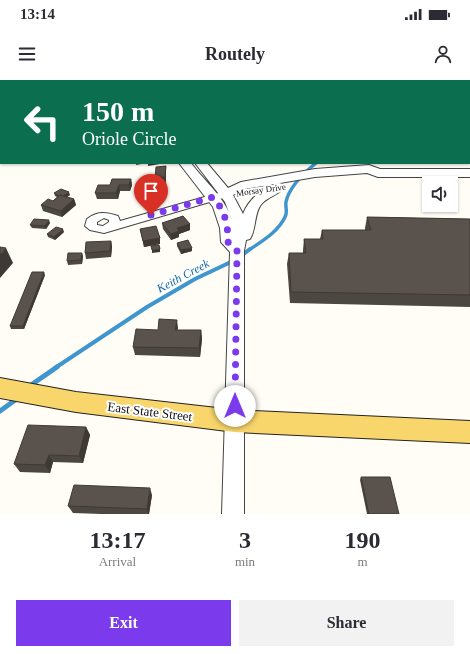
<!DOCTYPE html>
<html lang="en">
<head>
<meta charset="utf-8">
<style>
	body { margin:0; font-family:"Times New Roman",serif; background:#f2f2f3; color:#2b2b33; height:100vh; display:flex; flex-direction:column; font-size:15px; white-space:nowrap }
	* { box-sizing:border-box; margin:0 }
	p { font-size:13px; color:#7c7c81 }
	.icon { flex:none; width:22px; height:22px; fill:none; stroke:currentColor; stroke-width:2; stroke-linecap:round; stroke-linejoin:round }
	.map { position:relative; height:434px; overflow:hidden }
	.panel { display:flex; flex-direction:column; background:#fff; flex:1 }
	.panel>* { flex:none }
	.guide { position:absolute; left:0px; top:0px; width:470px; height:84px; box-shadow:0 1px 3px #0004; background:#0b6e4f; color:#fff; overflow:hidden }
	.controls { position:absolute; left:422px; top:96px; display:grid; gap:8px }
	.controls a { display:grid; place-items:center; width:36px; height:36px; border-radius:0px; background:#fff; box-shadow:0 1px 3px #0004; font-size:20px }
	.pin { position:absolute; display:grid; place-items:center; width:34px; height:34px; color:#fff; margin:-41px -17px; border-radius:50% 50% 50% 0; rotate:-45deg; box-shadow:0 0 4px #0007 }
	.pin .icon { rotate:45deg }
	.me { position:absolute; width:44px; margin:-22px; rotate:0deg; stroke-linejoin:round; filter:drop-shadow(0 0 3px #0008) }
	.turn { display:flex; align-items:center; gap:14px; height:84px; padding:0 16px; font-size:18px }
	.turn .icon { width:52px; height:52px; stroke-width:2.5 }
	.turn b { display:block; font-size:28px; line-height:34px }
	.eta { display:flex; justify-content:space-evenly; align-items:center; height:68px; text-align:center }
	.eta b { font-size:24px; font-weight:800; line-height:28px }
	.cta { display:flex; gap:8px; margin-top:auto; padding:8px 16px }
	.cta a { flex:1; height:46px; border-radius:0px; background:#7c3aed; color:#fff; font-size:16px; font-weight:800; line-height:46px; text-align:center }
	.cta a+a { background:#f2f2f3; color:#2b2b33 }
	.status { display:flex; justify-content:space-between; align-items:center; height:28px; padding:0 20px; background:#fff; direction:ltr }
	.status svg { height:11px; fill:currentColor }
	header { display:flex; justify-content:space-between; align-items:center; height:52px; padding:0 16px; background:#fff; font-size:18px; font-weight:800 }
	.map>svg:first-child { display:block }
	.lines { fill:none; stroke-linecap:round; stroke-linejoin:round }
	.stream-far2 { stroke:#3f96cf; stroke-width:3.5 }
	.stream-far1 { stroke:#3f96cf; stroke-width:4 }
	.stream { stroke:#3f96cf; stroke-width:5 }
	.minor-casing { stroke:#444; stroke-width:2 }
	.tertiary-casing { stroke:#444; stroke-width:2 }
	.primary-casing { stroke:#222; stroke-width:2 }
	.minor { fill:#fff; fill-rule:evenodd }
	.tertiary { fill:#fff; fill-rule:evenodd }
	.primary { fill:#f9d66b; fill-rule:evenodd }
	.wall { fill:#4d4742 }
	.shaded-wall { fill:#3f3936 }
	.building { fill:#5a524d; stroke:#3f3936 }
	.route { stroke:#7c3aed; stroke-width:7; stroke-dasharray:0 12.6 }
	.labels { text-anchor:middle; stroke-width:4; stroke-linejoin:round; paint-order:stroke }
	.far-street-label { font-size:9px; fill:#111; stroke:#fff }
	.water-label { font-size:12px; font-style:italic; fill:#1768a6; stroke:#fff }
	.near-street-label { font-size:13px; fill:#111; stroke:#fff }
</style>
</head>
<body>
<div class="status"><b>13:14</b><svg viewBox="0 0 49 12"><path d="M0 12V9h3v3zM5 12V6h3v6zM10 12V3h3v9zM15 12V0h3v12zM26 1h20v11H26zM47 4h2v5h-2z"/></svg></div>
<header><svg class="icon" aria-label="menu" viewBox="0 0 24 24"><path d="M4 6h16M4 12h16M4 18h16"/></svg>Routely<svg class="icon" aria-label="person" viewBox="0 0 24 24"><circle cx="12" cy="8" r="4"/><path d="M4 21q1-7 8-7t8 7"/></svg></header>
<div class="map">
<svg width="470" height="434" viewBox="0 0 470 434">
	<rect width="100%" height="100%" fill="#fffdf5"/>
	<g class="lines">
		<path class="stream-far2" d="M249 170C262 161 278 152 285 137 288 132 285 127 286 122 289 107 305 92 316 83"/>
		<g class="stream-far1">
			<path d="M241 176 250 169"/>
			<path d="M55 288 147 227 195 199 233 181"/>
		</g>
		<g class="stream">
			<path d="M31 305 57 287"/>
			<path d="M0 331 18 318"/>
		</g>
		<defs>
			<g id="minor">
				<path d="M9 0H17L8 1Z"/>
				<rect x="469" y="25" width="1" height="4"/>
				<path d="M226 111 230 112 231 114 230 116 104 153 90 150 85 146 87 139C97 131 106 132 118 136L120 141ZM104 138 109 140V142L103 146 97 145V142Z"/>
			</g>
			<g id="tertiary">
				<path d="M179 0H189L178 1Z"/>
				<rect x="190" y="0" width="10" height="1"/>
				<path d="M179 83H191C205 102 226 118 232 141L225 122 195 83H207L228 108 241 102 315 89 369 85 380 89H470V97H378L367 93 315 97 245 109 233 115 243 134C249 118 264 107 279 103L283 104 285 107C279 115 266 117 260 126 254 136 256 150 250 159L246 160 244 171V434H222L230 172 221 162 220 148 213 127Z"/>
			</g>
			<path id="primary" d="M0 298 76 312 235 330 470 341V363L235 352 76 332 0 318Z"/>
		</defs>
		<use href="#minor" class="minor-casing"/>
		<use href="#tertiary" class="tertiary-casing"/>
		<use href="#primary" class="primary-casing"/>
		<use href="#minor" class="minor"/>
		<use href="#tertiary" class="tertiary"/>
		<use href="#primary" class="primary"/>
	</g>
	<g class="wall">
		<path d="M30 0H50L49 1H31Z"/>
		<path d="M146 0H165L164 1H138Z"/>
		<path d="M1 32V66L0 68V33Z"/>
		<rect x="469" y="32" width="1" height="13"/>
		<path d="M166 86V103H161L160 115 144 116 143 110Z"/>
		<path d="M131 99 132 105 130 111H120L118 119H97L95 113 110 105Z"/>
		<path d="M54 113 70 115 67 117 74 119 76 125 62 137 43 131 41 125 53 121 57 117 55 116Z"/>
		<path d="M367 137 470 139V227L290 223 287 184 289 173H303V170L304 159H320L322 150H365V148Z"/>
		<path d="M50 143 46 149 32 148 30 145Z"/>
		<path d="M162 143 190 144V150L179 154V157L171 160 163 149Z"/>
		<path d="M140 149 160 158V164L144 167Z"/>
		<path d="M64 152 55 160 48 157 47 154Z"/>
		<path d="M111 161 112 167 111 177 86 179 85 173Z"/>
		<path d="M177 163 192 171 181 174 177 166Z"/>
		<path d="M83 176 82 184 68 185 67 181Z"/>
		<path d="M45 195 24 249H11L10 246Z"/>
		<path d="M177 240V250H201L202 259 200 277 135 275 133 267 158 250Z"/>
		<path d="M86 347 90 355 83 383 53 382 50 393 20 392 14 384Z"/>
		<path d="M361 397 399 434H367L360 400Z"/>
		<path d="M152 415 149 434H101L73 433 68 426Z"/>
	</g>
	<g class="shaded-wall">
		<path d="M1 58V66L0 68V59Z"/>
		<path d="M136 83H147L136 85Z"/>
		<path d="M148 83H160V84L148 86Z"/>
		<path d="M166 86V103L165 97Z"/>
		<path d="M160 98 161 103 160 115Z"/>
		<path d="M131 99 132 105 130 111 129 105Z"/>
		<path d="M119 105 120 111 118 119 116 113Z"/>
		<path d="M69 112 70 115 62 120V117Z"/>
		<path d="M74 119 76 125 62 137 61 131Z"/>
		<path d="M49 140 50 143 46 149 45 146Z"/>
		<path d="M190 144V150L179 154V157L171 160V154L177 148Z"/>
		<path d="M63 149 64 152 55 160 54 157Z"/>
		<path d="M160 158V164L144 167 143 161Z"/>
		<path d="M111 161 112 167 111 177 110 171Z"/>
		<path d="M6 168 13 183 0 198V175Z"/>
		<path d="M192 168V171L181 174V170Z"/>
		<path d="M160 169V172L152 173V170Z"/>
		<path d="M82 173 83 176 82 184 81 180Z"/>
		<path d="M44 192 45 195 24 249 23 246Z"/>
		<path d="M177 240 178 248 176 258 175 250Z"/>
		<path d="M201 250 202 259 200 277 199 268Z"/>
		<path d="M86 347 90 355 83 383 79 376Z"/>
		<path d="M49 375 53 382 50 393 45 385Z"/>
		<path d="M150 408 152 415 149 434H148L147 429Z"/>
	</g>
	<g class="building">
		<rect x="138" y="0" width="11" height="1"/>
		<path d="M1 32V40H0V33Z"/>
		<rect x="469" y="32" width="1" height="8"/>
		<rect x="0" y="44" width="1" height="9"/>
		<path d="M166 86 165 97 160 98V109L143 110 144 98H155L156 87Z"/>
		<path d="M112 99H131L129 105H119L116 113H95L98 105H110Z"/>
		<path d="M61 109 69 112 63 116 60 115 59 116 54 113Z"/>
		<path d="M60 115 74 119 61 131 41 125 48 119 53 121Z"/>
		<path d="M183 136 190 144 177 148 179 151 171 154 162 143Z"/>
		<path d="M367 137 470 139V215L291 212 289 173H306L304 159H323L322 150H371Z"/>
		<path d="M34 139 49 140 45 146 30 145Z"/>
		<path d="M156 146 160 158 143 161 140 149Z"/>
		<path d="M56 147 63 149 54 157 47 154Z"/>
		<path d="M188 160 192 168 181 170 177 163Z"/>
		<path d="M111 161 110 171 85 173 86 162Z"/>
		<path d="M159 165 160 169 152 170 151 166Z"/>
		<path d="M0 167 6 168 0 175Z"/>
		<path d="M68 173H82L81 180 67 181Z"/>
		<path d="M32 192H44L23 246H10Z"/>
		<path d="M159 239 177 240 175 250H201L199 268 133 267 136 249 158 250Z"/>
		<path d="M28 345 86 347 79 376 49 375 45 385 14 384Z"/>
		<path d="M361 397H390L399 434H369Z"/>
		<path d="M74 405 150 408 147 429 68 426Z"/>
	</g>
	<g class="lines">
		<path class="route" d="M151 135 213 117C225 131 228 144 228 162L237 171 235 326"/>
	</g>
	<g class="labels">
		<g class="far-street-label">
			<text transform="translate(261 110) rotate(-8)" y="3">Morsay Drive</text>
		</g>
		<g class="water-label">
			<text transform="translate(183 196) rotate(-28)" y="4">Keith Creek</text>
		</g>
		<g class="near-street-label">
			<text transform="translate(150 331) rotate(7)" y="5">East State Street</text>
		</g>
	</g>
</svg>
<div class="controls">
<a><svg class="icon" aria-label="sound" viewBox="0 0 24 24"><path d="M4 9h4l5-4v14l-5-4H4zM17 9q2 3 0 6"/></svg></a>
</div>
<div class="pin" style="left:151px;top:135px;background:#d93025"><svg class="icon" aria-label="arrive" viewBox="0 0 24 24"><path d="M6 21V4h12l-3 4 3 4H6"/></svg></div>
<svg class="me" style="left:235px;top:326px" viewBox="-20 -20 40 40"><circle r="19" fill="#fff"/><path d="M0-13L10 11 0 6-10 11z" fill="#7c3aed"/></svg>
<div class="guide">
<div class="turn"><svg class="icon" aria-label="left" viewBox="0 0 24 24"><path d="M17 20v-9H6M10 6l-5 5 5 5"/></svg><div><b>150 m</b>Oriole Circle</div></div>
</div>
</div>
<section class="panel">
<div class="eta">
<div><b>13:17</b><p>Arrival</p></div>
<div><b>3</b><p>min</p></div>
<div><b>190</b><p>m</p></div>
</div>
<div class="cta"><a>Exit</a><a>Share</a></div>
</section>
</body>
</html>
